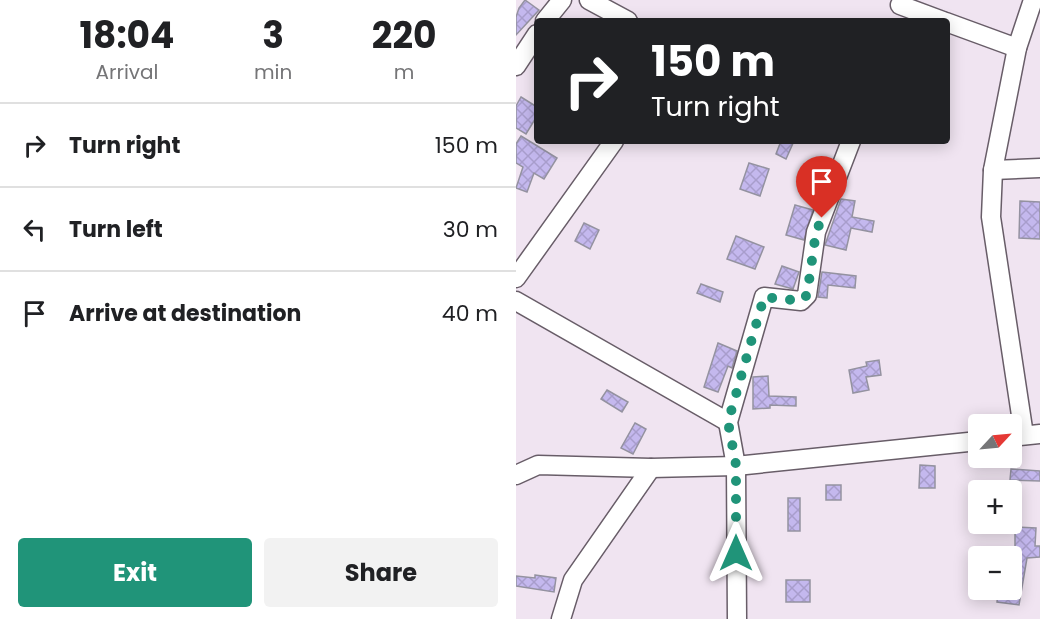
<!DOCTYPE html>
<html lang="en">
<head>
<meta charset="utf-8">
<style>
	body { margin:0; font-family:Poppins,sans-serif; background:#f2f2f2; color:#202124; height:100vh; display:flex; flex-direction:column; font-size:22px; white-space:nowrap }
	* { box-sizing:border-box; margin:0 }
	p { font-size:20px; color:#757577 }
	.icon { flex:none; width:33px; height:33px; fill:none; stroke:currentColor; stroke-width:2; stroke-linecap:round; stroke-linejoin:round }
	.map { position:relative; flex:1; overflow:hidden }
	.details { display:flex; flex-direction:column; background:#fff; width:516px }
	.details>* { flex:none }
	.guide { position:absolute; left:18px; top:18px; width:416px; height:126px; border-radius:6px; box-shadow:0 3px 15px #0003; background:#202124; color:#fff; overflow:hidden }
	.needle { width:39px; rotate:64deg }
	.tools { position:absolute; left:452px; top:414px; display:grid; gap:12px }
	.tools a { display:grid; place-items:center; width:54px; height:54px; border-radius:6px; background:#fff; box-shadow:0 3px 15px #0003; font-size:30px }
	.pin { position:absolute; display:grid; place-items:center; width:51px; height:51px; color:#fff; margin:-62px -26px; border-radius:50% 50% 50% 0; rotate:-45deg; box-shadow:0 0 6px #0007 }
	.pin .icon { rotate:45deg }
	.me { position:absolute; width:66px; margin:-33px; rotate:0deg; stroke-linejoin:round; filter:drop-shadow(0 0 4px #0008) }
	.turn { display:flex; align-items:center; gap:21px; height:126px; padding:0 18px; font-size:27px }
	.turn .icon { width:78px; height:78px; stroke-width:2.5 }
	.turn b { display:block; font-size:42px; line-height:51px }
	.eta { display:flex; justify-content:space-evenly; align-items:center; height:102px; text-align:center }
	.eta b { font-size:36px; font-weight:700; line-height:42px }
	.action { display:flex; gap:12px; margin-top:auto; padding:12px 18px }
	.action a { flex:1; height:69px; border-radius:6px; background:#209479; color:#fff; font-size:24px; font-weight:700; line-height:69px; text-align:center }
	.action a+a { background:#f2f2f2; color:#202124 }
	ul { padding:0; list-style:none }
	li { display:flex; align-items:center; gap:18px; height:84px; padding:0 18px; border-top:2px solid #e0e0e0 }
	li div { flex:1 }
	li b { display:block; font-size:22px }
	li em { font-style:normal }
	main { display:flex; flex:1; min-height:0 }
	.map>svg:first-child { display:block }
	.building { fill:url(#building-cross-hatch); stroke:#9492a0; stroke-width:1.5 }
	.lines { fill:none; stroke-linecap:round; stroke-linejoin:round }
	.minor-casing { stroke:#685d68; stroke-width:21 }
	.minor { stroke:#fff; stroke-width:18 }
	.route { stroke:#209479; stroke-width:10; stroke-dasharray:0 18 }
</style>
</head>
<body>
<main>
<section class="details">
<div class="eta">
<div><b>18:04</b><p>Arrival</p></div>
<div><b>3</b><p>min</p></div>
<div><b>220</b><p>m</p></div>
</div>
<ul>
<li><svg class="icon" aria-label="right" viewBox="0 0 24 24"><path d="M7 20v-9h11M14 6l5 5-5 5"/></svg><div><b>Turn right</b></div><em>150 m</em></li>
<li><svg class="icon" aria-label="left" viewBox="0 0 24 24"><path d="M17 20v-9H6M10 6l-5 5 5 5"/></svg><div><b>Turn left</b></div><em>30 m</em></li>
<li><svg class="icon" aria-label="arrive" viewBox="0 0 24 24"><path d="M6 21V4h12l-3 4 3 4H6"/></svg><div><b>Arrive at destination</b></div><em>40 m</em></li>
</ul>
<div class="action"><a>Exit</a><a>Share</a></div>
</section>
<div class="map">
<svg width="524" height="619" viewBox="0 0 524 619">
	<defs>
		<pattern id="building-cross-hatch" width="8" height="8" patternUnits="userSpaceOnUse" patternTransform="scale(1.5)"><rect width="8" height="8" fill="#c4b8ee"/><path d="M0 0l8 8M0 8l8-8" fill="none" stroke="#a89dcc"/></pattern>
	</defs>
	<rect width="100%" height="100%" fill="#f0e4f1"/>
	<g class="building">
		<path d="M9 0 23 10 0 35V17L3 8Z"/>
		<path d="M5 97 21 107V116L10 134 0 128V106Z"/>
		<path d="M5 136 41 158 28 179 18 173 11 192 0 188 7 167 0 163V144Z"/>
		<path d="M265 141H278L270 159 260 154Z"/>
		<path d="M233 163 253 169 244 196 224 189Z"/>
		<path d="M325 199 339 201 336 217 358 221 356 232 335 228 330 250 309 245Z"/>
		<path d="M504 201 524 202V239L503 238Z"/>
		<path d="M279 205 297 210 288 240 270 235Z"/>
		<path d="M68 223 83 230 74 249 59 241Z"/>
		<path d="M220 236 248 247 239 269 211 259Z"/>
		<path d="M266 266 283 272 277 289 259 284Z"/>
		<path d="M306 272 340 276 339 288 312 285 311 298 302 297Z"/>
		<path d="M185 284 207 292 204 302 181 293Z"/>
		<path d="M202 343 221 351 216 368 212 366 202 392 188 387Z"/>
		<path d="M363 360 365 375 350 377 353 390 337 393 333 370 351 366 350 362Z"/>
		<path d="M252 376 253 396 280 397V406L254 405V408L237 409V377Z"/>
		<path d="M91 390 112 402 106 412 85 399Z"/>
		<path d="M119 423 130 429 117 454 105 448Z"/>
		<path d="M404 465 419 466V488H403Z"/>
		<path d="M495 469 524 471V481L494 480Z"/>
		<rect x="310" y="485" width="15" height="15"/>
		<rect x="272" y="498" width="12" height="33"/>
		<path d="M499 527 520 528 519 546H524V557L511 558 503 605 481 602 482 592 492 593 495 590V555H499Z"/>
		<path d="M19 575 40 578 38 592 0 586V576L19 578Z"/>
		<rect x="270" y="580" width="24" height="22"/>
	</g>
	<g class="lines">
		<defs>
			<g id="minor">
				<path d="M73 0 112 21"/>
				<path d="M384 5 427 21"/>
				<path d="M29 21 46 0"/>
				<path d="M430 22 501 48"/>
				<path d="M0 66 21 34"/>
				<path d="M477 170 524 168"/>
				<path d="M0 278 98 141"/>
				<path d="M0 301 212 422"/>
				<path d="M508 435 475 217 477 170 501 48 517 0"/>
				<path d="M495 437 524 434"/>
				<path d="M0 475 22 465 135 468 220 466 462 441"/>
				<path d="M45 619 57 580 135 468"/>
				<path d="M221 619 220 466 212 422 248 297 285 301 291 295 300 232 335 141"/>
			</g>
		</defs>
		<use href="#minor" class="minor-casing"/>
		<use href="#minor" class="minor"/>
	</g>
	<g class="lines">
		<path class="route" d="M220 553V465L212 422 248 297 285 301 291 295 300 232 306 218"/>
	</g>
</svg>
<div class="tools">
<a><svg class="needle" viewBox="-14 -14 28 28"><path d="M0-13l5 13h-10z" fill="#e53935"/><path d="M0 13l5-13h-10z" fill="#757577"/></svg></a>
<a>+</a>
<a>−</a>
</div>
<div class="pin" style="left:306px;top:218px;background:#d93025"><svg class="icon" aria-label="arrive" viewBox="0 0 24 24"><path d="M6 21V4h12l-3 4 3 4H6"/></svg></div>
<svg class="me" style="left:220px;top:553px" viewBox="-20 -20 40 40"><path d="M0-17L14 15 0 8-14 15z" fill="#209479" stroke="#fff" stroke-width="4"/></svg>
<div class="guide">
<div class="turn"><svg class="icon" aria-label="right" viewBox="0 0 24 24"><path d="M7 20v-9h11M14 6l5 5-5 5"/></svg><div><b>150 m</b>Turn right</div></div>
</div>
</div>
</main>
</body>
</html>
